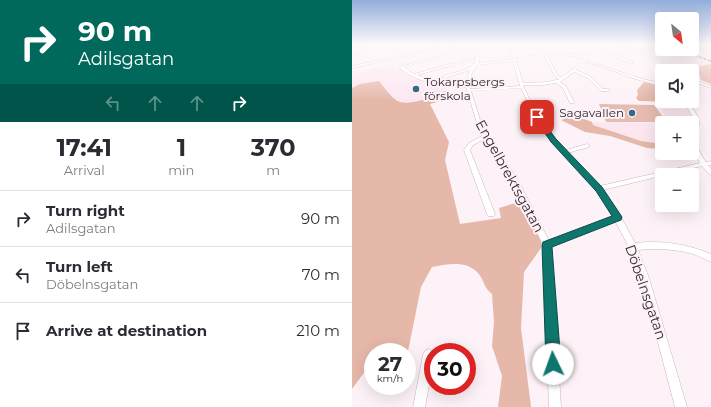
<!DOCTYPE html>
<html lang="en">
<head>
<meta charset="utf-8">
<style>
	body { margin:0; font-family:Montserrat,sans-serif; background:#f2f2f3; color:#2b2b33; height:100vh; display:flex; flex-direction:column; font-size:15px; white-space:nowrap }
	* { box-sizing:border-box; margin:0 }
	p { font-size:13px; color:#7c7c81 }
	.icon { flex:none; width:22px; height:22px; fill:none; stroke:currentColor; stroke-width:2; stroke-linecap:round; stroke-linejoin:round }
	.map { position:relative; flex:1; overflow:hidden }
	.drawer { display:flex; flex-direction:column; background:#fff; width:352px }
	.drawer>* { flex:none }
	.guide { background:#00695c; color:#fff; overflow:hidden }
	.needle { width:26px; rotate:151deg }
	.buttons { position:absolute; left:303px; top:12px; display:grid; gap:8px }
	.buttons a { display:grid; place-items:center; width:44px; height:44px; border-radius:4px; background:#fff; box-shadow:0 4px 16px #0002; font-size:20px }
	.speed { position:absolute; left:12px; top:343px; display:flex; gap:8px; font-size:20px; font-weight:700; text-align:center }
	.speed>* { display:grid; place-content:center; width:52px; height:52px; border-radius:50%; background:#fff; box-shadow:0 4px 16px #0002; line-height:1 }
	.speed small { font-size:10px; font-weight:400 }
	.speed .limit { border:6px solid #d22; background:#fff; color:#111 }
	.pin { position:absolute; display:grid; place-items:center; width:34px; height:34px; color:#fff; margin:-17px; border-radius:8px; box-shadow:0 2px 6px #0006 }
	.me { position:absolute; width:44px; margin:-22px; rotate:357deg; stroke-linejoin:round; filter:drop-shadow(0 0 3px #0008) }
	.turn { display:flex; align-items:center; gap:14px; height:84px; padding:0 12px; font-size:18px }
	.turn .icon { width:52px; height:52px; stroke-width:2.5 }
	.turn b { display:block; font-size:28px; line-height:34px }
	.lanes { display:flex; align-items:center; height:38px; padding:0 12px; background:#0003; justify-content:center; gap:20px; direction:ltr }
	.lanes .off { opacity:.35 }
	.eta { display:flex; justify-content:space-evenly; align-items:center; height:68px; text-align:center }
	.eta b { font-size:24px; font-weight:700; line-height:28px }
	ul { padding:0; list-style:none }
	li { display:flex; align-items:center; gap:12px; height:56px; padding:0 12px; border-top:1px solid #e1e1e2 }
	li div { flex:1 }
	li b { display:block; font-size:15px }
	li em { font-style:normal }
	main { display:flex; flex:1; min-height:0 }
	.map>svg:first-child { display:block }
	.built { fill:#fce7f0 }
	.green { fill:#e5bcaf }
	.forest { fill:#e5b8a9 }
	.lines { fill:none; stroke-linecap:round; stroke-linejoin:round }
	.minor-casing { stroke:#ceb4be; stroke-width:1 }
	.minor { fill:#fff; fill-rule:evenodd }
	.rail-casing { stroke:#7b7175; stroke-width:1.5 }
	.rail { stroke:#fdf2f7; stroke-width:1; stroke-dasharray:2.5; stroke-linecap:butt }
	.route { fill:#0f766e; stroke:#0a4d48 }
	.poi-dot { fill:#336a85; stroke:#fdf2f7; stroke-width:1.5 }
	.labels { text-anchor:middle; stroke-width:4; stroke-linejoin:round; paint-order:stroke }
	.far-poi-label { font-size:12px; fill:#33292d; stroke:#fdf2f7; text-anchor:start }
	.street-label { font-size:14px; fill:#33292d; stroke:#fdf2f7 }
</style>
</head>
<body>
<main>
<section class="drawer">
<div class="guide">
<div class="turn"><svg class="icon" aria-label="right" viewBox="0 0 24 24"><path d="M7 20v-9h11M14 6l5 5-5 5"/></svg><div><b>90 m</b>Adilsgatan</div></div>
<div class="lanes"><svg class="icon off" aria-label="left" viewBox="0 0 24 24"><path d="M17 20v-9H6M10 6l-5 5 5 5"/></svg><svg class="icon off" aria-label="ahead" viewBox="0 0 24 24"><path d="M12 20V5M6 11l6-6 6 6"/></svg><svg class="icon off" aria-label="ahead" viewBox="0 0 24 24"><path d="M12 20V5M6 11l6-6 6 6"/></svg><svg class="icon" aria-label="right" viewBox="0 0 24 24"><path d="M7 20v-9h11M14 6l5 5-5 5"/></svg></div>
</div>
<div class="eta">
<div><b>17:41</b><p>Arrival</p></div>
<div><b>1</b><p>min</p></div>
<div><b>370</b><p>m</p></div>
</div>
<ul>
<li><svg class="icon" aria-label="right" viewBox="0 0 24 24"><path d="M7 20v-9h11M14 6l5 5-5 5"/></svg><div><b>Turn right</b><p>Adilsgatan</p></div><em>90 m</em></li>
<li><svg class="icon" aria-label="left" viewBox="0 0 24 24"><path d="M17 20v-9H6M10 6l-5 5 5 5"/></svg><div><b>Turn left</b><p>Döbelnsgatan</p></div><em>70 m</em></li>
<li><svg class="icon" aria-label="arrive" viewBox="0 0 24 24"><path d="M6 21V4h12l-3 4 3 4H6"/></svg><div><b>Arrive at destination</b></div><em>210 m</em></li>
</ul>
</section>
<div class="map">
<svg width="359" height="407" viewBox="0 0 359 407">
	<rect width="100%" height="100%" fill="#fdf2f7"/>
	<g class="built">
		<path d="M267 44H310V49H324L359 62V64L336 68Z"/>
		<path d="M340 44H359V61L328 49H340Z"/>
		<path d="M54 61 60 63 45 65 41 68 47 69 74 81 95 86 94 91 70 100 52 103 8 84 0 88V74Z"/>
		<path d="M309 109H335L342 120 340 131V123H310V144L289 141 241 125 240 122 318 123Z"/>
	</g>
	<path class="green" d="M247 104 302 105 315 122H254Z"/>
	<g class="forest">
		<path d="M359 64V84L349 80 347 74 336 68Z"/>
		<path d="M27 81C32 87 37 95 44 100 55 108 82 96 94 91L95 99 78 104 97 142 93 160 108 224 149 218 147 208 170 201 189 241V248L172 272 169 328 179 407H146L150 376 140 346 142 322 140 294C131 287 133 281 126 273 115 260 95 264 80 267L69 287 55 356V352H21V369L14 370 0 389V88L8 84Z"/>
		<path d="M292 82 310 85V101L329 102 287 101 284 98 286 95 285 90Z"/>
		<path d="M218 117C226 117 233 119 240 122L241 125 289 141 310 144V149L295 148 258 136 233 132 209 120Z"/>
	</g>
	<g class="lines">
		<defs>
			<g id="minor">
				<path d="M15 44H21L18 50 0 59V57L16 48 18 45 0 48V46Z"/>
				<path d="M47 44H49V48L59 53 95 45 92 44H96L117 51 154 44H159L157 45 161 52 164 59 191 54 190 51 194 44H196L192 51 194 54 205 52C207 44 214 44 221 44L210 48 208 53 234 56 240 48 238 44H240L241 45H247L281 63 278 64 245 47H242V48L233 61C259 67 283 79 310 83V85C283 82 259 68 232 62L224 70 238 76 251 89H257V91H249L236 78 222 72 208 82 214 86 222 102V103H218L211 88 204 83 191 85H171C181 109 196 132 214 150L235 144 237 145V147L216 153 248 186 348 163 340 147V131L342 124 341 117 331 101H335C340 108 347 115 347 123 347 128 344 131 344 135 343 145 349 155 354 162L359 161V165H356L359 169V175L357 174 350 166 251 190 268 215 283 243C310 240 335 244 359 254V262C353 259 347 256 341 254 323 249 304 248 286 250L297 278 335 407H323L289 278 277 247 263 221 199 247 209 407H197L191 245 162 184 150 164 132 139 121 145 118 150 143 214 142 216H136L135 214 112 150 117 143 130 136 125 123 114 87C91 87 65 83 47 67L109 50 97 46 0 68V66L56 54 47 49ZM155 46 159 52 161 59 127 63 128 57 121 52ZM111 51 119 54 124 57 107 62 109 63 124 58C124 71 99 72 90 77L93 78 118 70 113 85 89 83 65 75 102 65V63L62 74 52 67ZM202 54 233 58 224 67 210 77 206 76 195 55ZM192 56 204 78 208 79 195 82 171 83 164 61ZM161 61 168 86 118 89C116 80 120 72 125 65ZM169 88 183 117 200 142 245 191 260 216 197 241 168 184 155 163 136 137 129 123 119 91Z"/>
				<path d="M264 44H267L339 71H334Z"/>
				<path d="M358 47H359V50L357 52 359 54V56L354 52Z"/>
				<path d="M340 79 359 86V88L340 81Z"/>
				<path d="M77 349 81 352V363L73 407H61L71 355 73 351Z"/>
			</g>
		</defs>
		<use href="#minor" class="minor-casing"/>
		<use href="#minor" class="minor"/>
		<defs>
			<path id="rail" d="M326 49 359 61"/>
		</defs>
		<use href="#rail" class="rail-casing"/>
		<use href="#rail" class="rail"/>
	</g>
	<linearGradient id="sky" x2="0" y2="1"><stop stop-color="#92addb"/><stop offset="0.44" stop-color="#fef9fb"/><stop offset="1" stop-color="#fef9fb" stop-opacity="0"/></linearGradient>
	<rect width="359" height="101" fill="url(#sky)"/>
	<path class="route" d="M183 116H187L204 139 250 187 270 217 269 220 200 247 209 364 206 369 201 371 196 369 194 364 190 245 191 242 260 216 244 191 199 142 182 117Z"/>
	<g class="poi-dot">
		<circle cx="64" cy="89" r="4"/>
		<circle cx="280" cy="113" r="4"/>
	</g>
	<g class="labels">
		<g class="far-poi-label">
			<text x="72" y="86">Tokarpsbergs<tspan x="72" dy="14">förskola</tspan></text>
			<text x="272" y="117" text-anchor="end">Sagavallen</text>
		</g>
		<g class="street-label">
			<text transform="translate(158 176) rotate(61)" y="5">Engelbrektsgatan</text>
			<text transform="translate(294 292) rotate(71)" y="5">Döbelnsgatan</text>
		</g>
	</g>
</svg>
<div class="buttons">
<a><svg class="needle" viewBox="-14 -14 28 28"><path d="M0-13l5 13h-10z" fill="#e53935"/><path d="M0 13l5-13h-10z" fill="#7c7c81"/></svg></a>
<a><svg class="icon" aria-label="sound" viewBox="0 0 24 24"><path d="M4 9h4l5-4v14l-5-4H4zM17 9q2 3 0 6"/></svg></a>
<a>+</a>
<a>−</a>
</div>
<div class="speed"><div>27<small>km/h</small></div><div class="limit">30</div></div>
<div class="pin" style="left:185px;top:117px;background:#d93025"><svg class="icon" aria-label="arrive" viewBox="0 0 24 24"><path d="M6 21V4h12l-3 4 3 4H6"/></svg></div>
<svg class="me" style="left:201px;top:364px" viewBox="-20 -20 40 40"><circle r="19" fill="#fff"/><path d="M0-13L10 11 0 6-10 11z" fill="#0f766e"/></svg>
</div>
</main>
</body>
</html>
